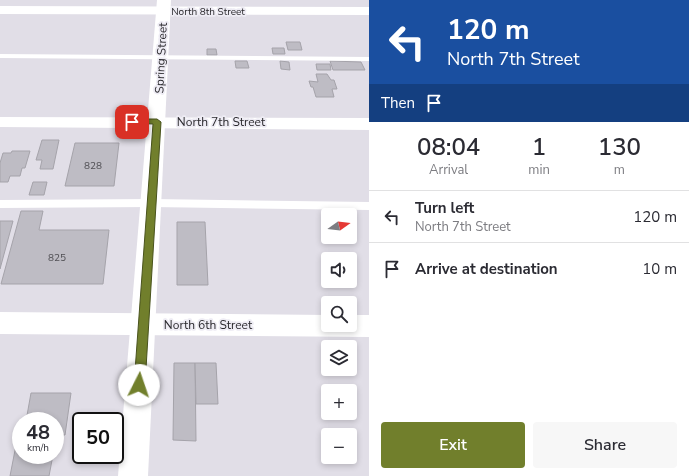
<!DOCTYPE html>
<html lang="en">
<head>
<meta charset="utf-8">
<style>
	body { margin:0; font-family:"Nunito Sans",sans-serif; background:#f7f7f7; color:#2b2b33; height:100vh; display:flex; flex-direction:column; font-size:15px; white-space:nowrap }
	* { box-sizing:border-box; margin:0 }
	p { font-size:13px; color:#7c7c81 }
	.icon { flex:none; width:22px; height:22px; fill:none; stroke:currentColor; stroke-width:2; stroke-linecap:round; stroke-linejoin:round }
	.map { position:relative; flex:1; overflow:hidden }
	.sheet { display:flex; flex-direction:column; background:#fff; width:320px }
	.sheet>* { flex:none }
	.hud { background:#1a4fa0; color:#fff; overflow:hidden }
	.needle { width:26px; rotate:76deg }
	.controls { position:absolute; left:321px; top:208px; display:grid; gap:8px }
	.controls a { display:grid; place-items:center; width:36px; height:36px; border-radius:4px; background:#fff; box-shadow:0 2px 6px #0003; font-size:20px }
	.speed { position:absolute; left:12px; top:412px; display:flex; gap:8px; font-size:20px; font-weight:700; text-align:center }
	.speed>* { display:grid; place-content:center; width:52px; height:52px; border-radius:50%; background:#fff; box-shadow:0 2px 6px #0003; line-height:1 }
	.speed small { font-size:10px; font-weight:400 }
	.speed .limit { border:2px solid #111; border-radius:6px; background:#fff; color:#111 }
	.pin { position:absolute; display:grid; place-items:center; width:34px; height:34px; color:#fff; margin:-17px; border-radius:8px; box-shadow:0 2px 6px #0006 }
	.me { position:absolute; width:44px; margin:-22px; rotate:4deg; stroke-linejoin:round; filter:drop-shadow(0 0 3px #0008) }
	.turn { display:flex; align-items:center; gap:14px; height:84px; padding:0 12px; font-size:18px }
	.turn .icon { width:52px; height:52px; stroke-width:2.5 }
	.turn b { display:block; font-size:28px; line-height:34px }
	.then { display:flex; align-items:center; height:38px; padding:0 12px; background:#0003; gap:8px; font-size:15px }
	.eta { display:flex; justify-content:space-evenly; align-items:center; height:68px; text-align:center }
	.eta b { font-size:24px; font-weight:600; line-height:28px }
	.primary-button { display:flex; gap:8px; margin-top:auto; padding:8px 12px }
	.primary-button a { flex:1; height:46px; border-radius:4px; background:#717f2c; color:#fff; font-size:16px; font-weight:600; line-height:46px; text-align:center }
	.primary-button a+a { background:#f7f7f7; color:#2b2b33 }
	ul { padding:0; list-style:none }
	li { display:flex; align-items:center; gap:12px; height:52px; padding:0 12px; border-top:1px solid #e1e1e2 }
	li div { flex:1 }
	li b { display:block; font-size:15px }
	li em { font-style:normal }
	main { display:flex; flex:1; min-height:0 }
	.map>svg:first-child { display:block }
	.building { fill:#bebcc4; stroke:#a5a3aa }
	.lines { fill:none; stroke-linecap:round; stroke-linejoin:round }
	.service { fill:#fff; fill-rule:evenodd }
	.minor { fill:#fff; fill-rule:evenodd }
	.secondary { fill:#fff; fill-rule:evenodd }
	.route { fill:#717f2c; stroke:#49531d }
	.labels { text-anchor:middle; stroke-width:3.5; stroke-linejoin:round; paint-order:stroke }
	.far-street-label { font-size:10px; fill:#2a292d; stroke:#eeecf4 }
	.number-label { font-size:10px; fill:#4f4e53 }
	.street-label { font-size:12px; fill:#2a292d; stroke:#eeecf4 }
</style>
</head>
<body>
<main>
<div class="map">
<svg width="369" height="476" viewBox="0 0 369 476">
	<rect width="100%" height="100%" fill="#e1dee7"/>
	<g class="building">
		<path d="M286 42H300L302 50H288Z"/>
		<path d="M272 48H284L285 54H273Z"/>
		<path d="M207 49H216L217 55H207Z"/>
		<path d="M235 61H247L249 68H236Z"/>
		<path d="M280 61 289 62 290 70 281 69Z"/>
		<path d="M330 61 361 62 365 70H333Z"/>
		<path d="M316 64H330L331 70H317Z"/>
		<path d="M316 74H327L331 80H334L337 89H332L334 97H316L313 87H311L309 81 318 82Z"/>
		<path d="M42 140H59L53 169H40L42 160H36Z"/>
		<path d="M75 143H119L114 186H65Z"/>
		<path d="M12 151H30L25 168H22L20 176H10L8 182H0V163L3 153H11Z"/>
		<path d="M33 182H47L44 195H29Z"/>
		<path d="M21 211H43L39 230H109L103 284H1Z"/>
		<path d="M0 221H13L0 269Z"/>
		<path d="M177 222H205L208 285H177Z"/>
		<path d="M174 363H195L196 441 173 440Z"/>
		<path d="M195 363H216L218 404H196Z"/>
		<path d="M31 393H71L65 435H56L55 441V421H26Z"/>
		<path d="M18 435H21V455H53L49 476H10Z"/>
	</g>
	<g class="lines">
		<g class="service">
			<path d="M0 54 369 57V61L0 58Z"/>
			<path d="M152 199 369 202V210L152 207 0 208V200Z"/>
		</g>
		<g class="minor">
			<path d="M0 6 369 7V15L0 14Z"/>
			<path d="M0 117 369 118V130L0 127Z"/>
			<path d="M0 312 328 315V325H350V315H369V337L0 334Z"/>
		</g>
		<path class="secondary" d="M157 0H171L148 476H118Z"/>
	</g>
	<path class="route" d="M132 119H157L161 122 145 385 143 389 139 391 135 389 134 385 153 124 130 123V120Z"/>
	<g class="labels">
		<g class="far-street-label">
			<text x="208" y="15">North 8th Street</text>
		</g>
		<g class="number-label">
			<text x="93" y="169">828</text>
			<text x="57" y="261">825</text>
		</g>
		<g class="street-label">
			<text transform="translate(161 58) rotate(-87)" y="4">Spring Street</text>
			<text x="221" y="126">North 7th Street</text>
			<text x="208" y="329">North 6th Street</text>
		</g>
	</g>
</svg>
<div class="controls">
<a><svg class="needle" viewBox="-14 -14 28 28"><path d="M0-13l5 13h-10z" fill="#e53935"/><path d="M0 13l5-13h-10z" fill="#7c7c81"/></svg></a>
<a><svg class="icon" aria-label="sound" viewBox="0 0 24 24"><path d="M4 9h4l5-4v14l-5-4H4zM17 9q2 3 0 6"/></svg></a>
<a><svg class="icon" aria-label="search" viewBox="0 0 24 24"><circle cx="10" cy="10" r="6"/><path d="M15 15l6 6"/></svg></a>
<a><svg class="icon" aria-label="layers" viewBox="0 0 24 24"><path d="M12 4l9 5-9 5-9-5zM3 14l9 5 9-5"/></svg></a>
<a>+</a>
<a>−</a>
</div>
<div class="speed"><div>48<small>km/h</small></div><div class="limit">50</div></div>
<div class="pin" style="left:132px;top:122px;background:#d93025"><svg class="icon" aria-label="arrive" viewBox="0 0 24 24"><path d="M6 21V4h12l-3 4 3 4H6"/></svg></div>
<svg class="me" style="left:139px;top:385px" viewBox="-20 -20 40 40"><circle r="19" fill="#fff"/><path d="M0-13L10 11 0 6-10 11z" fill="#717f2c"/></svg>
</div>
<section class="sheet">
<div class="hud">
<div class="turn"><svg class="icon" aria-label="left" viewBox="0 0 24 24"><path d="M17 20v-9H6M10 6l-5 5 5 5"/></svg><div><b>120 m</b>North 7th Street</div></div>
<div class="then">Then<svg class="icon" aria-label="arrive" viewBox="0 0 24 24"><path d="M6 21V4h12l-3 4 3 4H6"/></svg></div>
</div>
<div class="eta">
<div><b>08:04</b><p>Arrival</p></div>
<div><b>1</b><p>min</p></div>
<div><b>130</b><p>m</p></div>
</div>
<ul>
<li><svg class="icon" aria-label="left" viewBox="0 0 24 24"><path d="M17 20v-9H6M10 6l-5 5 5 5"/></svg><div><b>Turn left</b><p>North 7th Street</p></div><em>120 m</em></li>
<li><svg class="icon" aria-label="arrive" viewBox="0 0 24 24"><path d="M6 21V4h12l-3 4 3 4H6"/></svg><div><b>Arrive at destination</b></div><em>10 m</em></li>
</ul>
<div class="primary-button"><a>Exit</a><a>Share</a></div>
</section>
</main>
</body>
</html>
